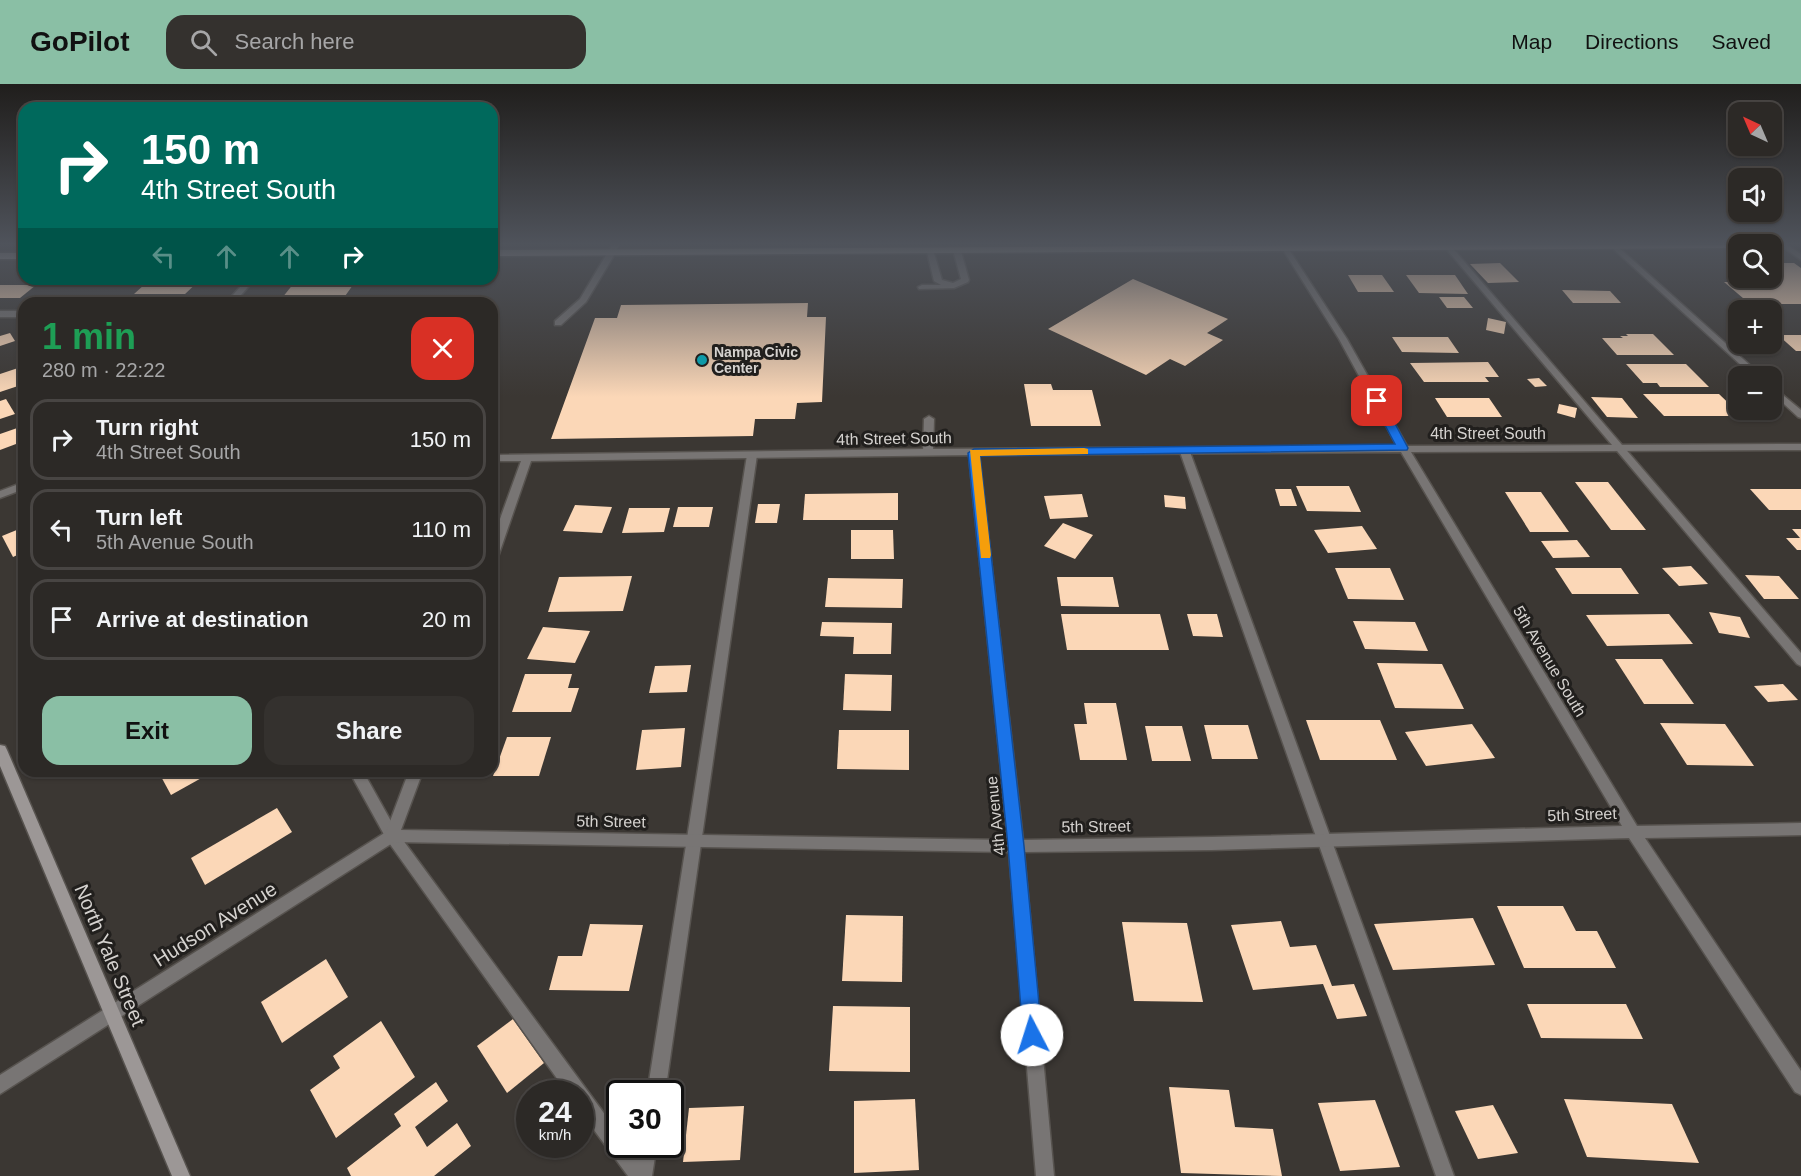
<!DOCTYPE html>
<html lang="en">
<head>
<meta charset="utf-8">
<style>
	body { margin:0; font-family:Helvetica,sans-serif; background:#34312e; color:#f1f3f6; height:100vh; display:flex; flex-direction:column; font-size:22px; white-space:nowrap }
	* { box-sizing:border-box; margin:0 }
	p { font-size:20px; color:#a6a6a7 }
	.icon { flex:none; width:33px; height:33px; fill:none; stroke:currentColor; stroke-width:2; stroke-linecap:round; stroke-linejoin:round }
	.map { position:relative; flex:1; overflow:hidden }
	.drawer { position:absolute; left:18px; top:213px; width:480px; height:480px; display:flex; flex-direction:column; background:#2c2926; border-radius:18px; box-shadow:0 2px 4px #0004,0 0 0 2px #484543 }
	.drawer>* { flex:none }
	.top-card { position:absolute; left:18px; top:18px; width:480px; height:183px; border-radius:18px; box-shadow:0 2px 4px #0004,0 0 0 2px #484543; background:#00695c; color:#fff; overflow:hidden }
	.needle { width:39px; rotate:316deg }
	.fabs { position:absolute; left:1728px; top:18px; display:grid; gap:12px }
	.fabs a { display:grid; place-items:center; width:54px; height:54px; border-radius:12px; background:#2c2926; box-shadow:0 2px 4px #0004,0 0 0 2px #484543; font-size:30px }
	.speed { position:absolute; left:516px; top:996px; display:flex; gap:12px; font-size:30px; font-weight:700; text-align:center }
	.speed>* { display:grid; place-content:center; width:78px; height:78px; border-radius:50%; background:#2c2926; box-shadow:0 2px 4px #0004,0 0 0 2px #484543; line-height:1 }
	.speed small { font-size:15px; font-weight:400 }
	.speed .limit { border:3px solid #111; border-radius:9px; background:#fff; color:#111 }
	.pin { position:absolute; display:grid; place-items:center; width:51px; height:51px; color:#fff; margin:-26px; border-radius:12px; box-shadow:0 3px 9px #0006 }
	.me { position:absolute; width:66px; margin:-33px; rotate:355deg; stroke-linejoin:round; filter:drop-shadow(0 0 4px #0008) }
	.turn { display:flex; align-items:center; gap:21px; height:126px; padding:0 24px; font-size:27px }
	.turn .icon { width:78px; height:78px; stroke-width:2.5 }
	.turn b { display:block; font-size:42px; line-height:51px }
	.lanes { display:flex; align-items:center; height:57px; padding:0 24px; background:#0003; justify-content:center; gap:30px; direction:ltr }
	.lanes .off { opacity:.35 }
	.round { display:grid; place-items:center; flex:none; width:63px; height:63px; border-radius:18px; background:#34312e }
	.overview { display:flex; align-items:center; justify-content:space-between; height:102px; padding:0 24px }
	h1 { font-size:36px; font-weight:600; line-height:45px; color:#1e9e55 }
	.primary-button { display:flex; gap:12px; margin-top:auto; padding:12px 24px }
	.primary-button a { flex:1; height:69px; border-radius:18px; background:#8abfa5; color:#111; font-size:24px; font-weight:600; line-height:69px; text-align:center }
	.primary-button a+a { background:#34312e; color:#f1f3f6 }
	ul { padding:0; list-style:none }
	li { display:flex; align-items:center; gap:18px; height:81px; margin:0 12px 9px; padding:0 12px; border:3px solid #484543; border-radius:18px }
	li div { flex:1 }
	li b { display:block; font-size:22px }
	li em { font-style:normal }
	header { display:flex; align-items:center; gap:36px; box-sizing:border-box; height:84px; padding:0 30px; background:#8abfa5; color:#111 }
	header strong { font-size:28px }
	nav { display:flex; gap:33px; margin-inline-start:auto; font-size:21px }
	.search { width:420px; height:54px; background:#34312e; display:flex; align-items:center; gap:15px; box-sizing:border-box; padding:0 21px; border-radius:18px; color:#a6a6a7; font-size:22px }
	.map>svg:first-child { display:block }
	.building { fill:#fbd7b7 }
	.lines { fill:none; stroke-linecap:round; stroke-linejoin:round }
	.service-casing { stroke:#57534f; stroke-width:3 }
	.minor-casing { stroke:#57534f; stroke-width:3 }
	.secondary-casing { stroke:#57534f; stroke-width:3 }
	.primary-casing { stroke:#57534f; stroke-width:3 }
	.service { fill:#787574; fill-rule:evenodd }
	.minor { fill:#787574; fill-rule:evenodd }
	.secondary { fill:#9c9796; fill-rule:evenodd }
	.primary { fill:#b7b1b0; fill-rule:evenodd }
	.route { fill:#1a73e8; stroke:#114b97; stroke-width:1.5 }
	.slow { fill:#f59e0b }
	.culture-dot { fill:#0f9aa8; stroke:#211f1d; stroke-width:2 }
	.labels { text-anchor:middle; stroke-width:6; stroke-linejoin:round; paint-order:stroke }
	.far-poi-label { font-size:14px; font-weight:bold; fill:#d5d2cf; stroke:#211f1d; text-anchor:start }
	.street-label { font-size:16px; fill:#d5d2cf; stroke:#211f1d }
	.near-street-label { font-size:20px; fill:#d5d2cf; stroke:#211f1d }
</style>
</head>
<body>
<header>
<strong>GoPilot</strong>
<div class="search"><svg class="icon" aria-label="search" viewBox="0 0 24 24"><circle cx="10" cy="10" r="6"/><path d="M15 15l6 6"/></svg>Search here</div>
<nav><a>Map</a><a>Directions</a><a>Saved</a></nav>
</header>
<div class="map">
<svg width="1801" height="1092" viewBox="0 0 1801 1092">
	<rect width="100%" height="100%" fill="#3b3733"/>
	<g class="building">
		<path d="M1500 179 1519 198 1488 199 1470 180Z"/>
		<path d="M1772 179H1794L1801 184V220H1750L1724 198H1762L1756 194H1772Z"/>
		<path d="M1348 191H1382L1394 208H1358Z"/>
		<path d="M1406 191H1455L1468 210 1419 209Z"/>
		<path d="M158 195H201L185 210H134L145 200H152Z"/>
		<path d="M1133 195 1228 235 1207 249 1223 256 1185 282 1170 275 1146 291 1048 245Z"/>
		<path d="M328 198 326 201H353L340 219H278L294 199Z"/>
		<path d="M0 201H36L20 214H0Z"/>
		<path d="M1562 206 1610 207 1621 219H1573Z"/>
		<path d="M76 212H137L129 219H68Z"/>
		<path d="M1439 213H1464L1473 224H1447Z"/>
		<path d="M808 219 807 233H826L822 318 797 319 795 335H755L753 352 551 355 595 234H617L621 221Z"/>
		<path d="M1488 234 1506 238 1504 250 1486 246Z"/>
		<path d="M10 249 15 257 0 262V252Z"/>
		<path d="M1626 250H1653L1674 271H1617L1602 254H1623L1620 252H1628Z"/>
		<path d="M1778 251H1801V267H1796Z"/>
		<path d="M1392 253H1448L1459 269 1402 268Z"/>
		<path d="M1488 278 1499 293H1485L1489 298H1424L1410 279Z"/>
		<path d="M1626 280H1686L1709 303H1660L1657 299H1643Z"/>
		<path d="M24 282V300L0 308V290Z"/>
		<path d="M1539 294 1547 302 1535 303 1527 295Z"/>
		<path d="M1024 300H1051L1053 306H1092L1101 342H1031Z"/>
		<path d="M1643 310H1719L1742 332H1664Z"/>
		<path d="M1591 313 1622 314 1638 334 1607 333Z"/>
		<path d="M1435 314H1489L1502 333H1447Z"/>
		<path d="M6 315 15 330 0 335V317Z"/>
		<path d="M1559 320 1577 324 1575 334 1557 329Z"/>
		<path d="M23 342 24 357 0 366V350Z"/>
		<path d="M1575 398H1608L1646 446H1611Z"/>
		<path d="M1296 402H1349L1361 428 1307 427Z"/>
		<path d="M1275 405H1291L1297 422H1280Z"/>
		<path d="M1750 405H1801V426H1769Z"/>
		<path d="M1505 408H1541L1569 448H1530Z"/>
		<path d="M898 409V436H803L805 410Z"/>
		<path d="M1082 410 1088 433 1050 435 1044 412Z"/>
		<path d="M1164 411 1185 413 1186 425 1165 423Z"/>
		<path d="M758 420H780L777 439H755Z"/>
		<path d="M575 421 612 423 602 449 563 447Z"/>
		<path d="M678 423H713L709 443H673Z"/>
		<path d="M629 424H670L664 448 622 449Z"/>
		<path d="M1063 439 1093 451 1075 475 1044 462Z"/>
		<path d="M1362 442 1377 465 1328 469 1314 446Z"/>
		<path d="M24 443V468L13 473 2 452Z"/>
		<path d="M1792 445H1801V466H1797L1786 454H1800Z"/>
		<path d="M851 446H893L894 475H851Z"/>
		<path d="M1577 456 1590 473 1553 474 1541 457Z"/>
		<path d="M1691 482 1708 500 1679 502 1662 484Z"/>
		<path d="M1335 484H1390L1404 516 1348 515Z"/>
		<path d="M1555 484H1621L1639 510H1572Z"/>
		<path d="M1745 491 1779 492 1799 515H1764Z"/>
		<path d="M632 492 623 527 548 528 559 493Z"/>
		<path d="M1057 493H1113L1119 523 1061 522Z"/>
		<path d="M828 494 903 495 902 524 825 523Z"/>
		<path d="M1709 528 1740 533 1750 554 1719 549Z"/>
		<path d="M1061 530H1160L1169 566H1067Z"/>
		<path d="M1187 530H1217L1223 553 1193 552Z"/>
		<path d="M1669 530 1693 560 1607 562 1586 531Z"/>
		<path d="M1353 537 1415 538 1428 567 1365 565Z"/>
		<path d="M822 538 892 539 891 570H853L854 553 820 552Z"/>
		<path d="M543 543 590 547 575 579 527 575Z"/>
		<path d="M1615 575H1662L1694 620H1644Z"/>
		<path d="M1377 579 1442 580 1464 625 1395 624Z"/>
		<path d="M691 581 687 608 649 609 655 582Z"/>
		<path d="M525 590H572L568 604H579L571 628H512Z"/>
		<path d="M845 590 892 591 891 627 843 626Z"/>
		<path d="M1783 600 1798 616 1768 618 1754 602Z"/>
		<path d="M1084 619H1116L1127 676H1080L1074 640H1087Z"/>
		<path d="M1306 636H1380L1397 676H1320Z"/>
		<path d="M1660 639 1725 640 1754 682 1687 681Z"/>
		<path d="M1472 640 1495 674 1426 682 1405 648Z"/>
		<path d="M1204 641H1248L1258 675H1212Z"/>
		<path d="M1145 642H1182L1191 677H1152Z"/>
		<path d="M685 644 681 683 636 686 642 646Z"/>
		<path d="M839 646H909V686L837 685Z"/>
		<path d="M507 653H551L539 692H493Z"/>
		<path d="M158 687H214L171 711Z"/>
		<path d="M277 724 292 748 205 801 191 774Z"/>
		<path d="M1497 822H1563L1576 847H1597L1616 884H1524Z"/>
		<path d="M846 831 903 832 902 898 842 897Z"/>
		<path d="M1473 834 1495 881 1393 886 1374 840Z"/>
		<path d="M1281 837 1290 863 1316 861 1332 902 1354 900 1367 932 1337 935 1323 900 1253 906 1231 841Z"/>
		<path d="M1122 838 1187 839 1203 918 1134 917Z"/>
		<path d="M590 840 643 841 629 907 549 906 558 872H582Z"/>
		<path d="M326 875 348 913 282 959 261 918Z"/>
		<path d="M1527 920H1626L1643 955 1541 954Z"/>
		<path d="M833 922 910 923V988L829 987Z"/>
		<path d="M513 935 544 979 507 1009 477 962Z"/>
		<path d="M381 937 415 993 336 1054 310 1006 340 984 333 972Z"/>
		<path d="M436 998 448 1017 415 1043 427 1063 457 1039 471 1062 434 1092H351L347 1084 401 1042 394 1030Z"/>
		<path d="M1169 1003 1229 1006 1235 1043 1273 1045 1282 1092 1181 1089Z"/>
		<path d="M915 1015 919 1086 854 1089V1017Z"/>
		<path d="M1564 1015 1672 1020 1699 1079 1587 1073Z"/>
		<path d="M1375 1016 1400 1083 1340 1087 1318 1019Z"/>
		<path d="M1493 1021 1518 1069 1478 1075 1455 1027Z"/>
		<path d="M744 1022 740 1076 683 1078 689 1024Z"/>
	</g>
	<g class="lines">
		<defs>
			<g id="service">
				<path d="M1443 161H1450L1801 569V582L1797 580Z"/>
				<path d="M1780 161H1787L1801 170V176Z"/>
				<path d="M926 164 933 166 942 196 953 199 961 195 953 166 960 164 969 196 968 198 954 204 919 205 918 203 922 201H941L934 197Z"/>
				<path d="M609 166 616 168 586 218 561 241H555V237L580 215Z"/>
				<rect x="0" y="227" width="24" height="6"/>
				<path d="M929 332 934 335 933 368 928 371 923 368 924 335Z"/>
				<path d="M1185 365 1190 368 1454 1092H1436L1180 368Z"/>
				<path d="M752 368 757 371 665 1010H647L747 371Z"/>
				<path d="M349 687H363L397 748 620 1051V1060H627L637 1074 639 1060H657L652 1092H628L580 1027V1010H568L387 756Z"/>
			</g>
			<g id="minor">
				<path d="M612 161H619L615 170H612L608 168Z"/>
				<path d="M1280 161H1286L1347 255 1407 362 1801 360V366L1411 368 1637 742 1801 739V751L1645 754 1801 987V1011L1795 1008 1629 754 1212 766 1024 768 1054 1092H1036L1009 768 394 758 0 1010V991L386 748 409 687H423L401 746 1008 756 969 371 531 377 498 473 492 477V457L521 377H492V371L926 365 1397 362 1339 255ZM1401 368 1622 742 1212 753 1023 756 979 371Z"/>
				<path d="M1609 161H1616L1762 292H1753Z"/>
				<path d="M247 195H255L234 219H226Z"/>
				<path d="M1772 302 1801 326V334L1798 333 1772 309Z"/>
				<path d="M24 398V405L0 414V407Z"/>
			</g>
			<path id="secondary" d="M0 661 5 662 7 666 190 1092H172L0 682Z"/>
			<g id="primary">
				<path d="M1361 161H1734L1729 164 492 172V166Z"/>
				<rect x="0" y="169" width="24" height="6"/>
			</g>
		</defs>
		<use href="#service" class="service-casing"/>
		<use href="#minor" class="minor-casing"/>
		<use href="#secondary" class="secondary-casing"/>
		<use href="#primary" class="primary-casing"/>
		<use href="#service" class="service"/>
		<use href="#minor" class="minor"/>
		<use href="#secondary" class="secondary"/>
		<use href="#primary" class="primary"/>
	</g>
	<linearGradient id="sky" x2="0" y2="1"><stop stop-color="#201e1c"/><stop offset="0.51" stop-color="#4f535b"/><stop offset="1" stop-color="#4f535b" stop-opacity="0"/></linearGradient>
	<rect width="1801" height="313" fill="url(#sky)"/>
	<path class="route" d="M1377 314 1383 317 1408 364 1407 366 980 372 1024 762 1042 951 1039 957 1032 960 1026 957 1023 951 1008 762 968 369 974 365 1395 360 1372 317Z"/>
	<path class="slow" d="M1084 364 1088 365V370L980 372 991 471 990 474H981L970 366Z"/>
	<circle class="culture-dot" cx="702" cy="276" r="6"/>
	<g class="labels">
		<g class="far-poi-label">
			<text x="714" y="273">Nampa Civic<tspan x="714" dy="16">Center</tspan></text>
		</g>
		<g class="street-label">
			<text x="1488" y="355">4th Street South</text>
			<text transform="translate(894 354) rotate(-1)" y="6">4th Street South</text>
			<text transform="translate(1550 577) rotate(59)" y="6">5th Avenue South</text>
			<text transform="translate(1582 730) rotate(-2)" y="6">5th Street</text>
			<text transform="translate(995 732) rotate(-96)" y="6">4th Avenue</text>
			<text transform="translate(611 737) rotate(1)" y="6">5th Street</text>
			<text transform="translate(1096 742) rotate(-1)" y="6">5th Street</text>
		</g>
		<g class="near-street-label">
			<text transform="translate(215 840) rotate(-32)" y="7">Hudson Avenue</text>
			<text transform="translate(110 871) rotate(67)" y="7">North Yale Street</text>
		</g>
	</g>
</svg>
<div class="fabs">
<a><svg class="needle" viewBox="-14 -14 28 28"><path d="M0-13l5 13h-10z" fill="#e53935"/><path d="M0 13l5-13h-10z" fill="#a6a6a7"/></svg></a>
<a><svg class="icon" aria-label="sound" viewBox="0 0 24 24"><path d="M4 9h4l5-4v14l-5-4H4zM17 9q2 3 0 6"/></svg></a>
<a><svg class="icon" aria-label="search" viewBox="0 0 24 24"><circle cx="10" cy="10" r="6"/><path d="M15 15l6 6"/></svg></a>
<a>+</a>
<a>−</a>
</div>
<div class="speed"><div>24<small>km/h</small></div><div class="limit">30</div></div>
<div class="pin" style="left:1377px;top:317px;background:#d93025"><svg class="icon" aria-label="arrive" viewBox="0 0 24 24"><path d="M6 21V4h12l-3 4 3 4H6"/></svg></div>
<svg class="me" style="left:1032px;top:951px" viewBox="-20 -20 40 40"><circle r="19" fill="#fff"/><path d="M0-13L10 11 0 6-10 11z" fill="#1a73e8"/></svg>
<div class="top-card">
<div class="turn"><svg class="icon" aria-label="right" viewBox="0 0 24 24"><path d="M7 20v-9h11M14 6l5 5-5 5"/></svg><div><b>150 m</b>4th Street South</div></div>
<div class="lanes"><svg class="icon off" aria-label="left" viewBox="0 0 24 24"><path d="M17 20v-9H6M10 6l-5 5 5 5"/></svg><svg class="icon off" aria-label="ahead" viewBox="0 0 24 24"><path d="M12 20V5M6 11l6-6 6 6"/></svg><svg class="icon off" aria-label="ahead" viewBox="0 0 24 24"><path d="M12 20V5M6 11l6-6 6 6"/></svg><svg class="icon" aria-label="right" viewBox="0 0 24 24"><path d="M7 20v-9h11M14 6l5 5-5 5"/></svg></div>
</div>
<section class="drawer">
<div class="overview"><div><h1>1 min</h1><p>280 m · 22:22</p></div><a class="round" style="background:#d93025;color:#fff"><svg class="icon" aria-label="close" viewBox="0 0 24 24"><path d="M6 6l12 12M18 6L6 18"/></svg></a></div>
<ul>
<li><svg class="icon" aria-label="right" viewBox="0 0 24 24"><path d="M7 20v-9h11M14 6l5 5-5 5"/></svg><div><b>Turn right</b><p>4th Street South</p></div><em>150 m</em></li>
<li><svg class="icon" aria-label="left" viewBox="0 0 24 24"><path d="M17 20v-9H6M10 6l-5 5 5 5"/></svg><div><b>Turn left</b><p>5th Avenue South</p></div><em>110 m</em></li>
<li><svg class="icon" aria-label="arrive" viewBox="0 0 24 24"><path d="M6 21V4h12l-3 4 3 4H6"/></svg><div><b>Arrive at destination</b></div><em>20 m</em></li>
</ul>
<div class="primary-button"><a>Exit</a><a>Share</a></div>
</section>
</div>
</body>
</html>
